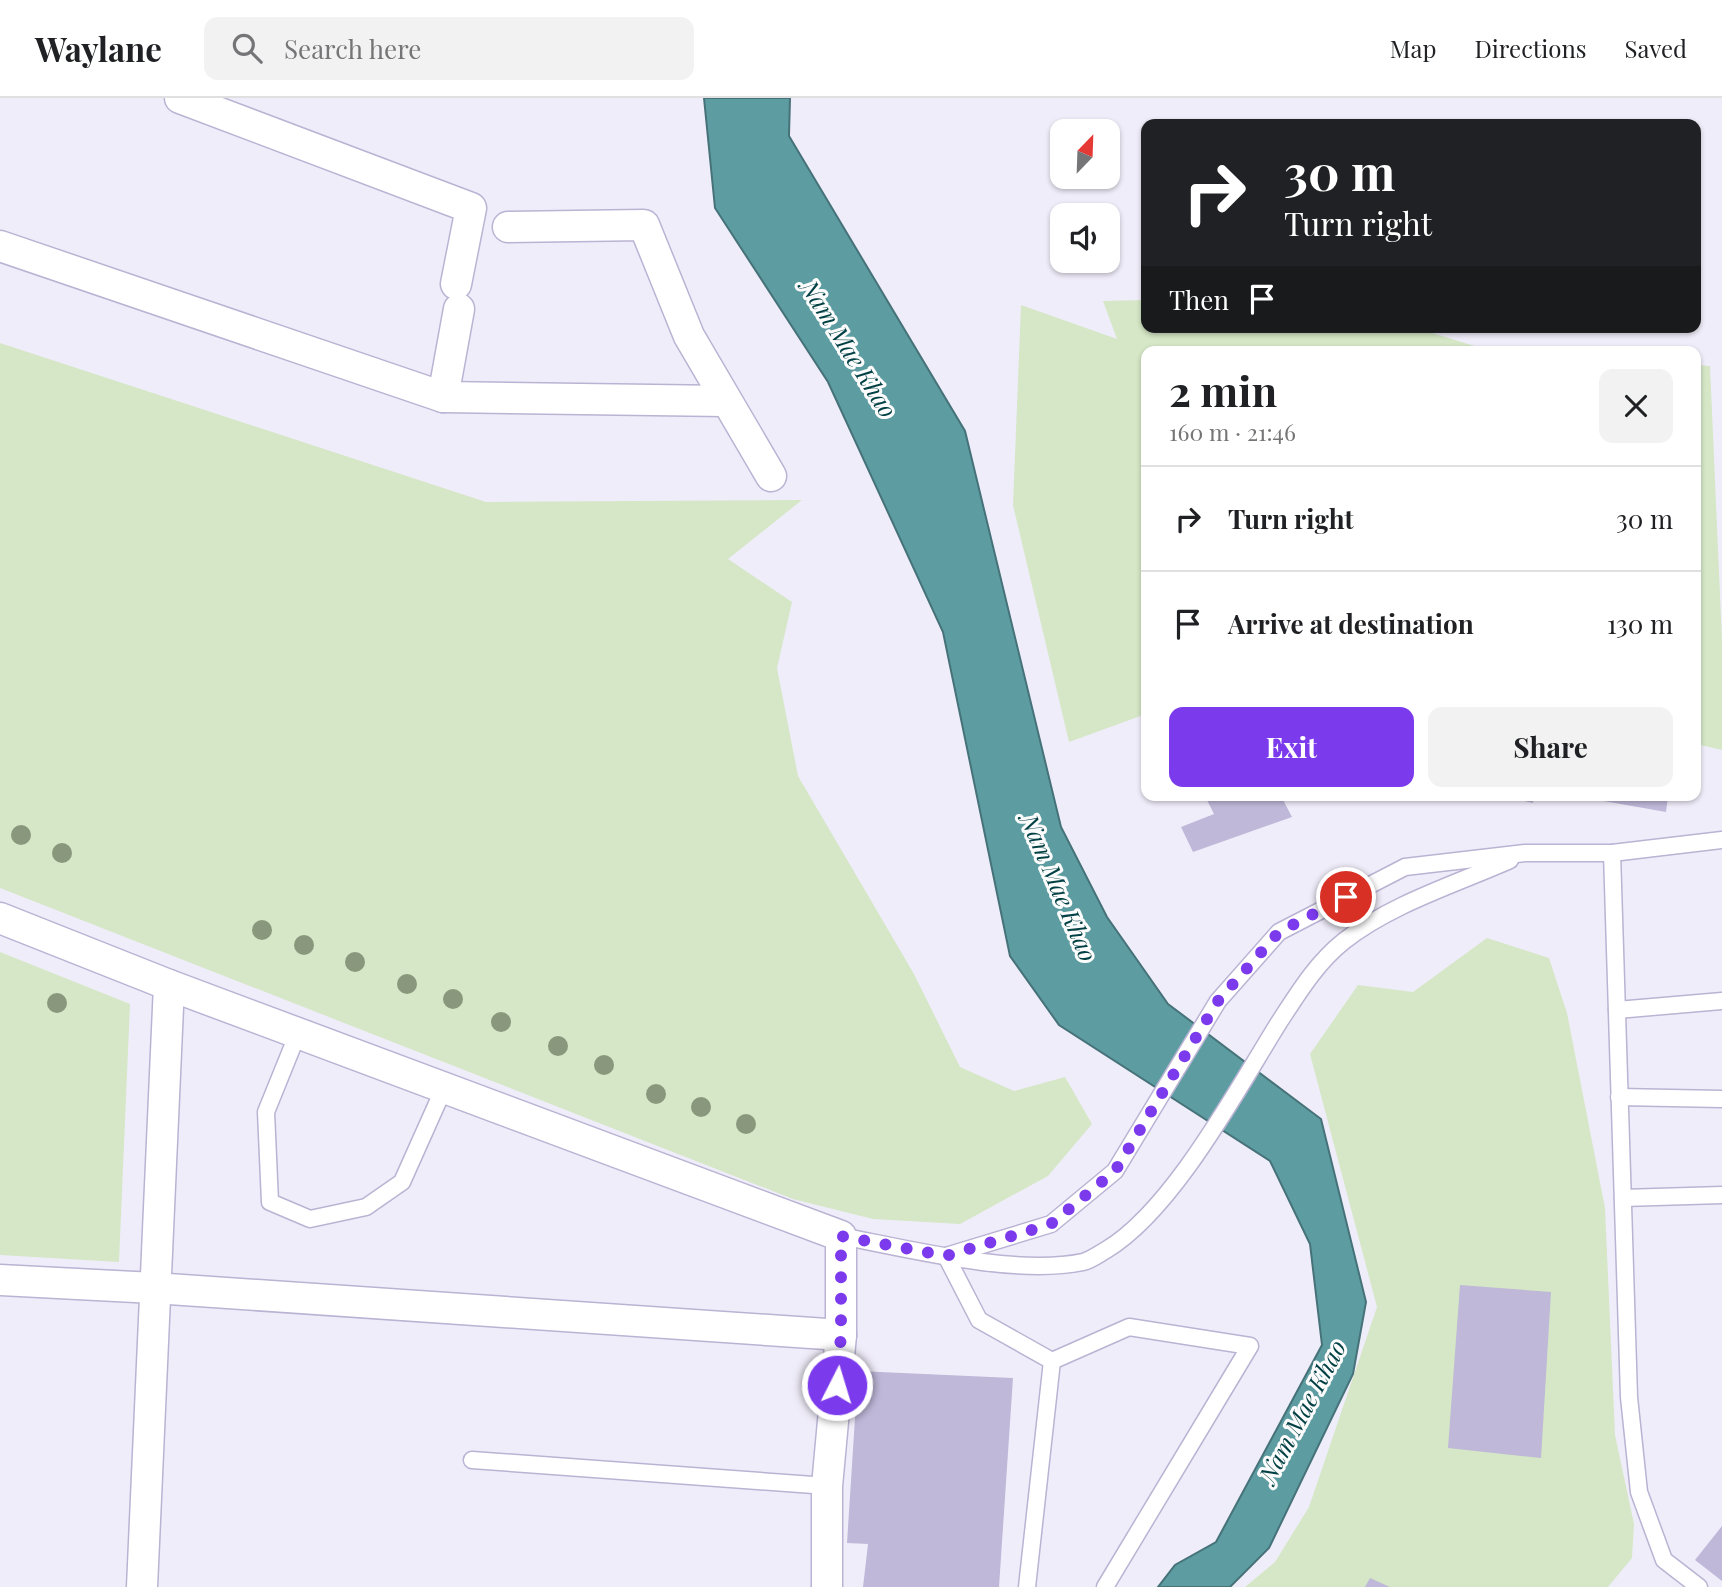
<!DOCTYPE html>
<html lang="en">
<head>
<meta charset="utf-8">
<style>
	body { margin:0; font-family:"Playfair Display",serif; background:#f2f2f2; color:#202124; height:100vh; display:flex; flex-direction:column; font-size:26px; white-space:nowrap }
	* { box-sizing:border-box; margin:0 }
	p { font-size:23px; color:#757577 }
	.icon { flex:none; width:38px; height:38px; fill:none; stroke:currentColor; stroke-width:2; stroke-linecap:round; stroke-linejoin:round }
	.map { position:relative; flex:1; overflow:hidden }
	.side { position:absolute; left:1141px; top:248px; width:560px; height:455px; display:flex; flex-direction:column; background:#fff; border-radius:14px; box-shadow:0 2px 5px #0004 }
	.side>* { flex:none }
	.banner { position:absolute; left:1141px; top:21px; width:560px; height:214px; border-radius:14px; box-shadow:0 2px 5px #0004; background:#202124; color:#fff; overflow:hidden }
	.needle { width:46px; rotate:23deg }
	.buttons { position:absolute; left:1050px; top:21px; display:grid; gap:14px }
	.buttons a { display:grid; place-items:center; width:70px; height:70px; border-radius:14px; background:#fff; box-shadow:0 2px 5px #0004; font-size:35px }
	.pin { position:absolute; display:grid; place-items:center; width:60px; height:60px; color:#fff; margin:-30px; border:4px solid #fff; border-radius:50%; box-shadow:0 2px 7px #0007 }
	.me { position:absolute; width:77px; margin:-38px; rotate:5deg; stroke-linejoin:round; filter:drop-shadow(0 0 5px #0008) }
	.turn { display:flex; align-items:center; gap:24px; height:147px; padding:0 28px; font-size:32px }
	.turn .icon { width:91px; height:91px; stroke-width:2.5 }
	.turn b { display:block; font-size:49px; line-height:60px }
	.then { display:flex; align-items:center; height:66px; padding:0 28px; background:#0003; gap:14px; font-size:26px }
	.round { display:grid; place-items:center; flex:none; width:74px; height:74px; border-radius:14px; background:#f2f2f2 }
	.summary { display:flex; align-items:center; justify-content:space-between; height:119px; padding:0 28px }
	h1 { font-size:42px; font-weight:700; line-height:52px }
	.action { display:flex; gap:14px; margin-top:auto; padding:14px 28px }
	.action a { flex:1; height:80px; border-radius:14px; background:#7c3aed; color:#fff; font-size:28px; font-weight:700; line-height:80px; text-align:center }
	.action a+a { background:#f2f2f2; color:#202124 }
	ul { padding:0; list-style:none }
	li { display:flex; align-items:center; gap:21px; height:105px; padding:0 28px; border-top:2px solid #e0e0e0 }
	li div { flex:1 }
	li b { display:block; font-size:26px }
	li em { font-style:normal }
	header { display:flex; align-items:center; gap:42px; box-sizing:border-box; height:98px; padding:0 35px; background:#fff; border-bottom:2px solid #e0e0e0 }
	header strong { font-size:33px }
	nav { display:flex; gap:38px; margin-inline-start:auto; font-size:24px }
	.search { width:490px; height:63px; background:#f2f2f2; display:flex; align-items:center; gap:18px; box-sizing:border-box; padding:0 24px; border-radius:14px; color:#757577; font-size:26px }
	.map>svg:first-child { display:block }
	.green { fill:#d5e7c6 }
	.water { fill:#5d9da2; stroke:#467279; stroke-width:2 }
	.building { fill:#bfb8d9 }
	.lines { fill:none; stroke-linecap:round; stroke-linejoin:round }
	.lane-casing { stroke:#bab3d3; stroke-width:19 }
	.street-casing { stroke:#bab3d3; stroke-width:33 }
	.lane { stroke:#fff; stroke-width:16 }
	.street { stroke:#fff; stroke-width:30 }
	.tree { fill:#89987c }
	.route { stroke:#7c3aed; stroke-width:12; stroke-dasharray:0 21.6 }
	.labels { text-anchor:middle; stroke-width:6; stroke-linejoin:round; paint-order:stroke }
	.water-label { font-size:24px; font-style:italic; fill:#003f43; stroke:#fcfcfc }
</style>
</head>
<body>
<header>
<strong>Waylane</strong>
<div class="search"><svg class="icon" aria-label="search" viewBox="0 0 24 24"><circle cx="10" cy="10" r="6"/><path d="M15 15l6 6"/></svg>Search here</div>
<nav><a>Map</a><a>Directions</a><a>Saved</a></nav>
</header>
<div class="map">
<svg width="1722" height="1489" viewBox="0 0 1722 1489">
	<rect width="100%" height="100%" fill="#f0edfa"/>
	<g class="green">
		<path d="M1146 202V229H1413L1494 254H1146V616L1069 644 1013 407 1021 207 1117 241 1103 203Z"/>
		<path d="M0 245 486 404 802 402 728 461 792 504 777 570 798 678 914 876 960 969 1014 993 1065 979 1092 1026 1048 1078 960 1126 873 1121 793 1101 0 790Z"/>
		<path d="M1696 267 1710 268 1722 543V652L1696 646Z"/>
		<path d="M1487 840 1549 860 1567 915 1605 1110 1615 1337 1634 1426 1632 1460 1608 1489H1245L1275 1464 1309 1409 1377 1209 1310 956 1358 887 1413 894Z"/>
		<path d="M0 854 130 906 119 1164 0 1157Z"/>
	</g>
	<path class="water" d="M704 0H790L789 38 965 333 1061 729 1107 819 1168 906 1321 1021 1366 1204 1353 1276 1269 1450 1230 1489H1158L1175 1467 1216 1444 1322 1247 1310 1146 1270 1063 1059 927 1010 858 943 534 828 284 715 110Z"/>
	<g class="building">
		<path d="M1205 698H1281L1292 719 1193 754 1181 729 1214 716Z"/>
		<path d="M1503 698H1534L1533 705Z"/>
		<path d="M1599 698H1668L1666 714 1598 702Z"/>
		<path d="M1460 1187 1551 1194 1541 1360 1448 1350Z"/>
		<path d="M858 1273 1013 1280 999 1489H863L868 1446 847 1445Z"/>
		<path d="M1722 1428V1483L1695 1462Z"/>
		<path d="M1370 1480 1390 1489H1365Z"/>
	</g>
	<g class="lines">
		<defs>
			<g id="lane">
				<path d="M1612 755 1629 1299 1639 1394 1664 1462 1699 1489"/>
				<path d="M1617 912 1722 903"/>
				<path d="M298 935 266 1014 270 1104 310 1121 366 1109 402 1084 444 990"/>
				<path d="M1619 999 1722 1001"/>
				<path d="M1623 1100 1722 1097"/>
				<path d="M841 1138C909 1151 1015 1178 1083 1164 1091 1162 1099 1156 1106 1152 1172 1113 1237 992 1278 926 1297 897 1316 865 1344 843 1391 806 1456 786 1510 762"/>
				<path d="M946 1158 1051 1126 1115 1073 1218 903 1279 834 1405 769 1525 755H1612L1722 742"/>
				<path d="M946 1158 979 1222 1052 1263 1027 1489"/>
				<path d="M1052 1263 1129 1229 1250 1248 1105 1489"/>
				<path d="M472 1362 827 1388"/>
			</g>
			<g id="street">
				<path d="M180 0 471 110 456 186"/>
				<path d="M508 129 644 127 689 238 771 378"/>
				<path d="M0 148 443 299 725 303"/>
				<path d="M443 299 459 211"/>
				<path d="M0 820 169 887 841 1138V1237L827 1388V1489"/>
				<path d="M0 1182 154 1190 841 1237"/>
				<path d="M142 1489 169 887"/>
			</g>
		</defs>
		<use href="#lane" class="lane-casing"/>
		<use href="#street" class="street-casing"/>
		<use href="#lane" class="lane"/>
		<use href="#street" class="street"/>
	</g>
	<g class="tree">
		<circle cx="21" cy="737" r="10"/>
		<circle cx="62" cy="755" r="10"/>
		<circle cx="262" cy="832" r="10"/>
		<circle cx="304" cy="847" r="10"/>
		<circle cx="355" cy="864" r="10"/>
		<circle cx="407" cy="886" r="10"/>
		<circle cx="453" cy="901" r="10"/>
		<circle cx="57" cy="905" r="10"/>
		<circle cx="501" cy="924" r="10"/>
		<circle cx="558" cy="948" r="10"/>
		<circle cx="604" cy="967" r="10"/>
		<circle cx="656" cy="996" r="10"/>
		<circle cx="701" cy="1009" r="10"/>
		<circle cx="746" cy="1026" r="10"/>
	</g>
	<g class="lines">
		<path class="route" d="M837 1287 841 1237V1138L946 1158 1051 1126 1115 1073 1218 903 1279 834 1346 799"/>
	</g>
	<g class="labels">
		<g class="water-label">
			<text transform="translate(848 251) rotate(58)" y="8">Nam Mae Khao</text>
			<text transform="translate(1058 790) rotate(67)" y="8">Nam Mae Khao</text>
			<text transform="translate(1303 1314) rotate(-62)" y="8">Nam Mae Khao</text>
		</g>
	</g>
</svg>
<div class="buttons">
<a><svg class="needle" viewBox="-14 -14 28 28"><path d="M0-13l5 13h-10z" fill="#e53935"/><path d="M0 13l5-13h-10z" fill="#757577"/></svg></a>
<a><svg class="icon" aria-label="sound" viewBox="0 0 24 24"><path d="M4 9h4l5-4v14l-5-4H4zM17 9q2 3 0 6"/></svg></a>
</div>
<div class="pin" style="left:1346px;top:799px;background:#d93025"><svg class="icon" aria-label="arrive" viewBox="0 0 24 24"><path d="M6 21V4h12l-3 4 3 4H6"/></svg></div>
<svg class="me" style="left:837px;top:1287px" viewBox="-20 -20 40 40"><circle r="17" fill="#7c3aed" stroke="#fff" stroke-width="3"/><path d="M0-11L8 9 0 5-8 9z" fill="#fff"/></svg>
<div class="banner">
<div class="turn"><svg class="icon" aria-label="right" viewBox="0 0 24 24"><path d="M7 20v-9h11M14 6l5 5-5 5"/></svg><div><b>30 m</b>Turn right</div></div>
<div class="then">Then<svg class="icon" aria-label="arrive" viewBox="0 0 24 24"><path d="M6 21V4h12l-3 4 3 4H6"/></svg></div>
</div>
<section class="side">
<div class="summary"><div><h1>2 min</h1><p>160 m · 21:46</p></div><a class="round"><svg class="icon" aria-label="close" viewBox="0 0 24 24"><path d="M6 6l12 12M18 6L6 18"/></svg></a></div>
<ul>
<li><svg class="icon" aria-label="right" viewBox="0 0 24 24"><path d="M7 20v-9h11M14 6l5 5-5 5"/></svg><div><b>Turn right</b></div><em>30 m</em></li>
<li><svg class="icon" aria-label="arrive" viewBox="0 0 24 24"><path d="M6 21V4h12l-3 4 3 4H6"/></svg><div><b>Arrive at destination</b></div><em>130 m</em></li>
</ul>
<div class="action"><a>Exit</a><a>Share</a></div>
</section>
</div>
</body>
</html>
